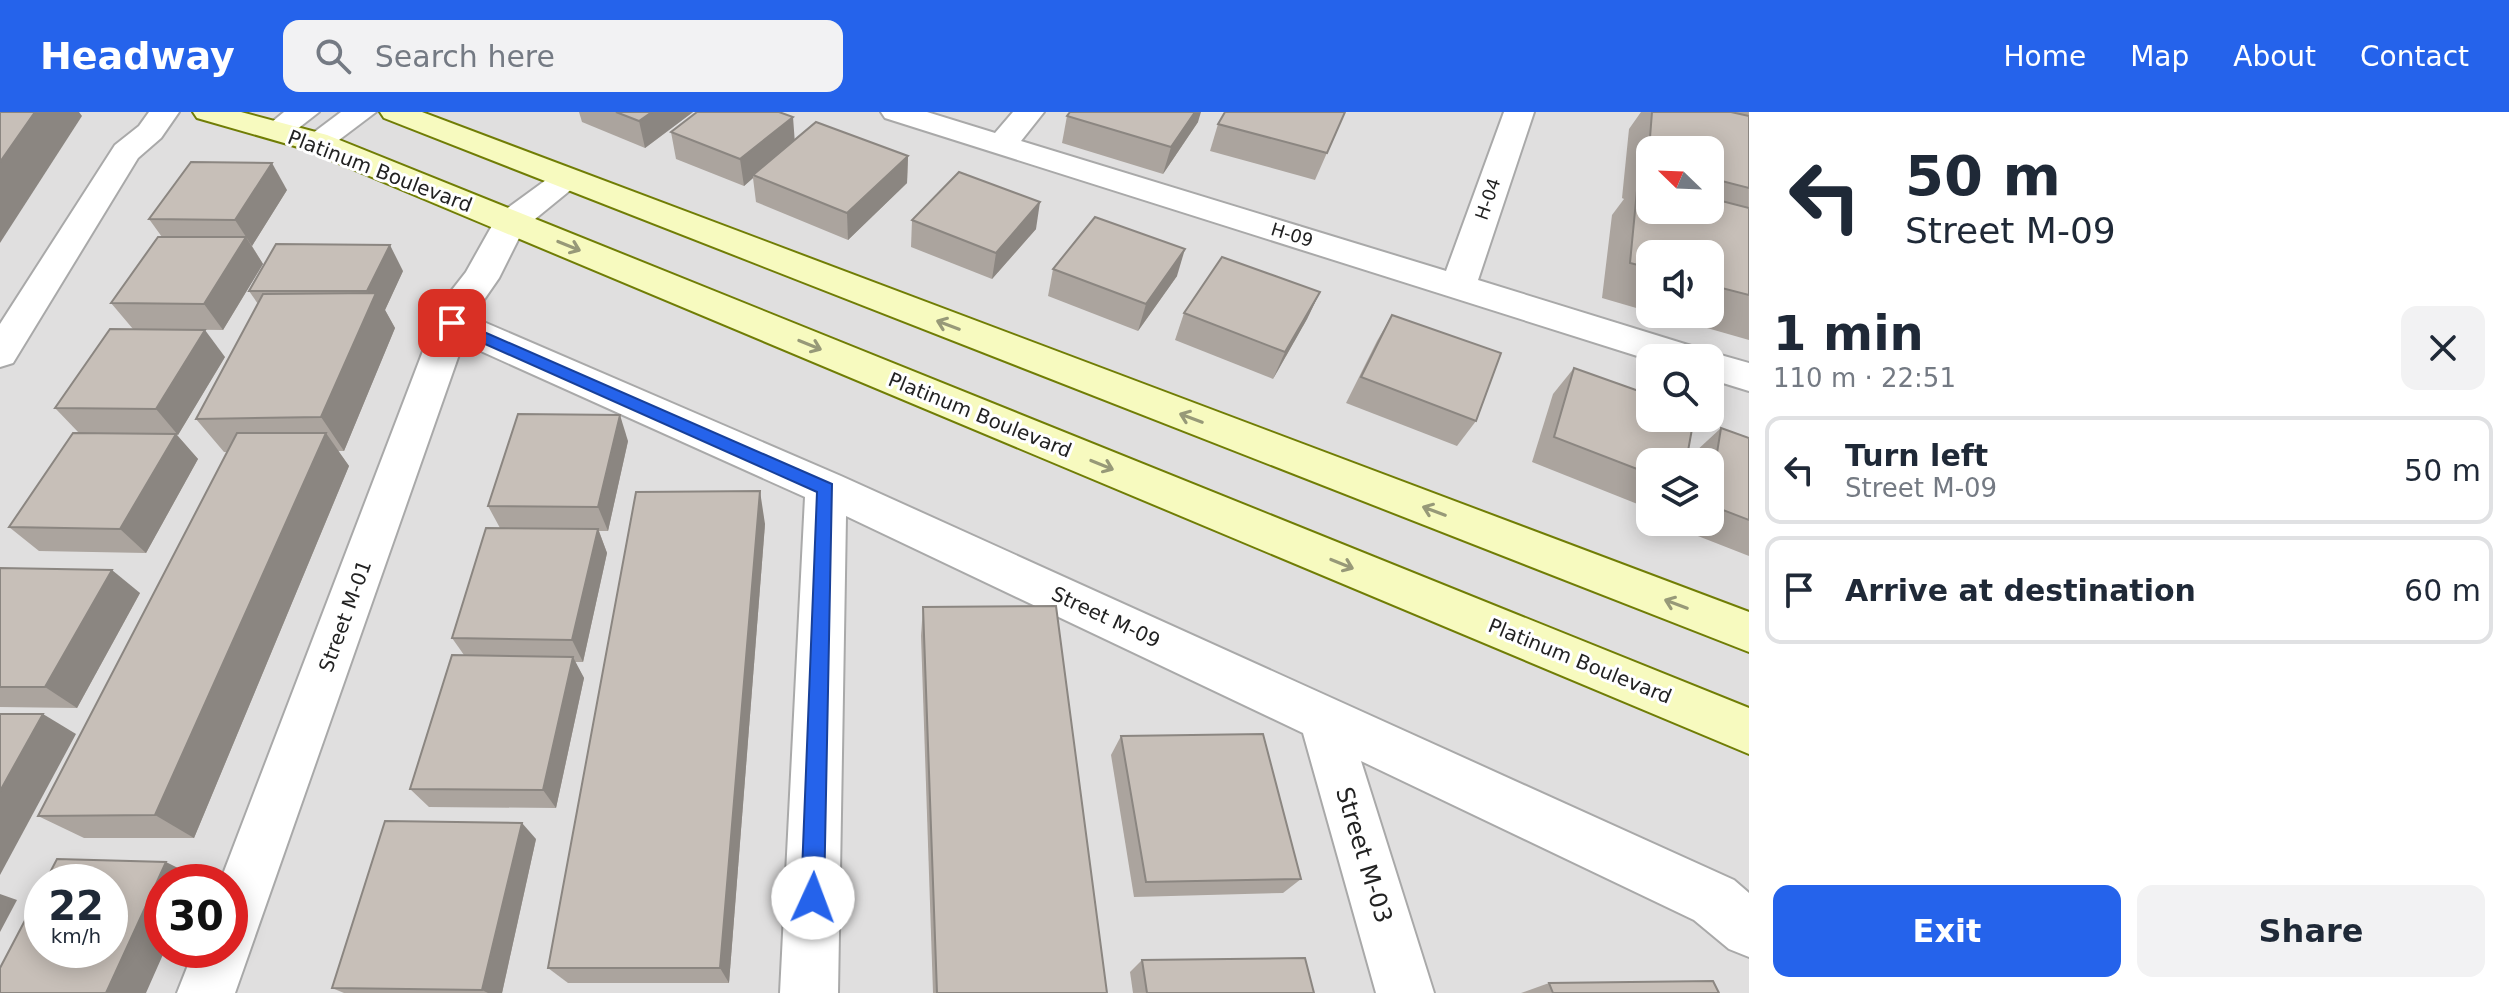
<!DOCTYPE html>
<html lang="en">
<head>
<meta charset="utf-8">
<style>
	body { margin:0; font-family:"DejaVu Sans",sans-serif; background:#f2f2f3; color:#1f2937; height:100vh; display:flex; flex-direction:column; font-size:30px; white-space:nowrap }
	* { box-sizing:border-box; margin:0 }
	p { font-size:26px; color:#747a83 }
	.icon { flex:none; width:44px; height:44px; fill:none; stroke:currentColor; stroke-width:2; stroke-linecap:round; stroke-linejoin:round }
	.map { position:relative; flex:1; overflow:hidden }
	.details { display:flex; flex-direction:column; background:#fff; width:760px }
	.details>* { flex:none }
	.banner { background:#fff; color:#1f2937; overflow:hidden }
	.needle { width:52px; rotate:293deg }
	.controls { position:absolute; left:1636px; top:24px; display:grid; gap:16px }
	.controls a { display:grid; place-items:center; width:88px; height:88px; border-radius:16px; background:#fff; box-shadow:0 4px 20px #0003; font-size:40px }
	.speed { position:absolute; left:24px; top:752px; display:flex; gap:16px; font-size:40px; font-weight:700; text-align:center }
	.speed>* { display:grid; place-content:center; width:104px; height:104px; border-radius:50%; background:#fff; box-shadow:0 4px 20px #0003; line-height:1 }
	.speed small { font-size:20px; font-weight:400 }
	.speed .limit { border:12px solid #d22; background:#fff; color:#111 }
	.pin { position:absolute; display:grid; place-items:center; width:68px; height:68px; color:#fff; margin:-34px; border-radius:16px; box-shadow:0 4px 12px #0006 }
	.me { position:absolute; width:88px; margin:-44px; rotate:2deg; stroke-linejoin:round; filter:drop-shadow(0 0 6px #0008) }
	.turn { display:flex; align-items:center; gap:28px; height:168px; padding:0 24px; font-size:36px }
	.turn .icon { width:104px; height:104px; stroke-width:2.5 }
	.turn b { display:block; font-size:56px; line-height:68px }
	.round { display:grid; place-items:center; flex:none; width:84px; height:84px; border-radius:16px; background:#f2f2f3 }
	.headline { display:flex; align-items:center; justify-content:space-between; height:136px; padding:0 24px }
	h1 { font-size:48px; font-weight:700; line-height:60px }
	.primary-button { display:flex; gap:16px; margin-top:auto; padding:16px 24px }
	.primary-button a { flex:1; height:92px; border-radius:16px; background:#2563eb; color:#fff; font-size:32px; font-weight:700; line-height:92px; text-align:center }
	.primary-button a+a { background:#f2f2f3; color:#1f2937 }
	ul { padding:0; list-style:none }
	li { display:flex; align-items:center; gap:24px; height:108px; margin:0 16px 12px; padding:0 8px; border:4px solid #e0e1e3; border-radius:16px }
	li div { flex:1 }
	li b { display:block; font-size:30px }
	li em { font-style:normal }
	header { display:flex; align-items:center; gap:48px; box-sizing:border-box; height:112px; padding:0 40px; background:#2563eb; color:#fff }
	header strong { font-size:38px }
	nav { display:flex; gap:44px; margin-inline-start:auto; font-size:28px }
	.search { width:560px; height:72px; background:#f2f2f3; display:flex; align-items:center; gap:20px; box-sizing:border-box; padding:0 28px; border-radius:16px; color:#747a83; font-size:30px }
	main { display:flex; flex:1; min-height:0 }
	.map>svg:first-child { display:block }
	.residential { fill:#e0dfdf; fill-rule:evenodd }
	.lines { fill:none; stroke-linecap:round; stroke-linejoin:round }
	.street-casing { stroke:#a9a9a9; stroke-width:4 }
	.secondary-casing { stroke:#707d05; stroke-width:4 }
	.street { fill:#fff; fill-rule:evenodd }
	.secondary { fill:#f7fabf; fill-rule:evenodd }
	.wall { fill:#aba49e; fill-rule:evenodd }
	.shaded-wall { fill:#8b8681 }
	.building { fill:#c7bfb8; stroke:#8b8681; stroke-width:2 }
	.oneway { stroke:#979978 }
	.route { fill:#2563eb; stroke:#184099; stroke-width:2 }
	.labels { text-anchor:middle; stroke-width:6; stroke-linejoin:round; paint-order:stroke }
	.far-street-label { font-size:18px; fill:#222; stroke:#fff }
	.street-label { font-size:20px; fill:#222; stroke:#fff }
	.near-street-label { font-size:24px; fill:#222; stroke:#fff }
</style>
</head>
<body>
<header>
<strong>Headway</strong>
<div class="search"><svg class="icon" aria-label="search" viewBox="0 0 24 24"><circle cx="10" cy="10" r="6"/><path d="M15 15l6 6"/></svg>Search here</div>
<nav><a>Home</a><a>Map</a><a>About</a><a>Contact</a></nav>
</header>
<main>
<div class="map">
<svg width="1749" height="881" viewBox="0 0 1749 881">
	<rect width="100%" height="100%" fill="#f2efe9"/>
	<path class="residential" d="M0 0H1749V881H0ZM1650 38H1710V98H1650ZM1650 142H1710V202H1650ZM1650 246H1710V306H1650ZM1650 350H1710V410H1650ZM42 770H110V838H42ZM162 770H230V838H162Z"/>
	<g class="lines">
		<defs>
			<g id="street">
				<path d="M149 0H179L161 26 138 46 13 251 0 255V212L115 33 139 14Z"/>
				<path d="M284 0H319L287 25H265L261 19Z"/>
				<path d="M341 0H376L327 37H305L301 30Z"/>
				<path d="M881 0H927L995 21 1013 0H1044L1021 29 1446 159 1504 0H1534L1478 168 1701 237 1704 241 1710 240 1749 251V279L1710 267V246L1650 248 885 6Z"/>
				<path d="M568 57 579 60 584 67 524 116 499 166 472 205 841 364 1734 768 1749 781V845L1729 837 1694 808 1361 649 1434 881H1376L1303 621 846 404 838 881H780L805 385 463 231 235 881H177L194 838H230V770H220L441 192 466 160 498 103 557 60Z"/>
			</g>
			<g id="secondary">
				<path d="M193 0H241L327 23 1749 596V642L305 37 197 6Z"/>
				<path d="M380 0H422L1749 500V540L384 6Z"/>
			</g>
		</defs>
		<use href="#street" class="street-casing"/>
		<use href="#secondary" class="secondary-casing"/>
		<use href="#street" class="street"/>
		<use href="#secondary" class="secondary"/>
	</g>
	<g class="wall">
		<path d="M579 0H693L645 36 582 10Z"/>
		<path d="M1345 0 1315 68 1210 39 1218 12Z"/>
		<path d="M1641 0H1749V228L1658 202H1710V142H1650V200L1602 186 1612 103 1624 87 1622 86 1629 17ZM1650 38H1710V98H1650Z"/>
		<path d="M1067 4 1198 10 1163 62 1062 31Z"/>
		<path d="M671 20 794 29 908 44 907 71 848 128 756 90 753 66 744 74 676 47Z"/>
		<path d="M287 78 252 134 263 152 223 218 143 217 225 245 178 323H177L198 347 146 441 39 439 9 415 79 321 55 296 133 217 111 191 162 125 149 107Z"/>
		<path d="M912 108 1036 117 992 167 911 135Z"/>
		<path d="M1053 157 1177 164 1138 219 1048 184Z"/>
		<path d="M403 159 385 198 395 216 344 339H338L349 354 194 726H84L38 704 227 340H224L196 307 258 192 249 179Z"/>
		<path d="M1320 180 1307 207 1273 267 1175 228 1184 201Z"/>
		<path d="M1392 203 1476 309 1457 334 1346 291 1377 229Z"/>
		<path d="M1574 256 1650 350V397L1532 350 1553 282Z"/>
		<path d="M1721 316 1749 326V444L1680 417 1682 410H1710V350H1692L1694 341Z"/>
		<path d="M628 329 608 419H599L607 441 583 550H575L584 566 556 696 429 695 410 677 464 543 452 526 500 416 488 394Z"/>
		<path d="M765 412 729 871H568L548 856Z"/>
		<path d="M0 456 140 481 77 596 0 595Z"/>
		<path d="M923 495 1107 881H933L921 524Z"/>
		<path d="M1121 624 1301 767 1283 781 1134 785 1111 643Z"/>
		<path d="M536 727 502 881H344L332 876Z"/>
		<path d="M1142 848 1314 881H1133L1130 860Z"/>
		<path d="M1549 871 1719 881H1521Z"/>
	</g>
	<g class="shaded-wall">
		<path d="M35 0H79L82 4 0 131V50Z"/>
		<path d="M652 0H693L645 36 639 9Z"/>
		<path d="M1195 0H1201L1198 10 1163 62 1171 35Z"/>
		<path d="M793 5 795 32 753 63V66L744 74 740 47Z"/>
		<path d="M908 44 907 71 848 128 847 101Z"/>
		<path d="M272 51 287 78 252 134 235 108Z"/>
		<path d="M1040 90 1036 117 992 167 996 141Z"/>
		<path d="M246 125 263 152 223 218 204 192Z"/>
		<path d="M390 133 403 159 385 198 395 216 344 339 321 305 373 188 367 179Z"/>
		<path d="M1185 137 1177 164 1138 219 1146 192Z"/>
		<path d="M1320 180 1307 207 1273 267 1285 240Z"/>
		<path d="M205 218 225 245 178 323 156 297Z"/>
		<path d="M620 303 628 329 608 419 598 395Z"/>
		<path d="M326 321 349 354 194 726 155 703Z"/>
		<path d="M176 322 198 347 146 441 120 417Z"/>
		<path d="M760 379 765 412 729 871 720 856Z"/>
		<path d="M598 417 607 441 583 550 572 528Z"/>
		<path d="M112 458 140 481 77 596 45 575Z"/>
		<path d="M573 545 584 566 556 696 543 678Z"/>
		<path d="M43 602 76 622 0 763V679Z"/>
		<path d="M522 711 536 727 502 881H488L482 878Z"/>
		<path d="M166 750 196 765 194 770H162V838H165L146 881H106Z"/>
		<path d="M0 782 17 788 0 820Z"/>
	</g>
	<g class="building">
		<path d="M0 0H35L0 50Z"/>
		<path d="M616 0H652L639 9Z"/>
		<path d="M697 0H779L793 5 740 47 671 20Z"/>
		<path d="M1070 0H1195L1171 35 1067 4Z"/>
		<path d="M1225 0H1345L1327 41 1218 12Z"/>
		<path d="M1652 0H1731L1749 4V76L1710 66V38H1650V52L1648 51Z"/>
		<path d="M816 10 908 44 847 101 753 63Z"/>
		<path d="M191 50 272 51 235 108 149 107Z"/>
		<path d="M959 60 1040 90 996 141 912 108Z"/>
		<path d="M1638 68 1650 71V98H1710V86L1749 96V183L1710 173V142H1650V156L1630 151Z"/>
		<path d="M1095 105 1185 137 1146 192 1053 157Z"/>
		<path d="M158 125H246L204 192 111 191Z"/>
		<path d="M276 132 390 133 367 179H249Z"/>
		<path d="M1222 145 1320 180 1285 240 1184 201Z"/>
		<path d="M376 181 321 305 196 307 263 182Z"/>
		<path d="M1392 203 1501 241 1476 309 1361 265Z"/>
		<path d="M110 217 205 218 156 297 55 296Z"/>
		<path d="M1574 256 1650 283V306H1694L1686 350H1650V362L1554 325Z"/>
		<path d="M518 302 620 303 598 395 488 394Z"/>
		<path d="M1721 316 1749 326V408L1710 393V384Z"/>
		<path d="M73 321 176 322 120 417 9 415Z"/>
		<path d="M237 321H326L155 703 38 704Z"/>
		<path d="M760 379 720 856H548L636 380Z"/>
		<path d="M486 416 598 417 572 528 452 526Z"/>
		<path d="M0 456 112 458 45 575H0Z"/>
		<path d="M1056 494 1107 881H937L923 495Z"/>
		<path d="M452 543 573 545 543 678 410 677Z"/>
		<path d="M0 602H43L0 679Z"/>
		<path d="M1263 622 1301 767 1146 770 1121 624Z"/>
		<path d="M385 709 522 711 482 878 332 876Z"/>
		<path d="M57 747 166 750 106 881H0V856L42 776V838H110V770H45Z"/>
		<path d="M1305 846 1314 881H1147L1142 848Z"/>
		<path d="M1713 869 1719 881H1553L1549 871Z"/>
	</g>
	<defs><path id="oneway-shaft" d="M-6 0H5M1.5-3L5.5 0L1.5 3" fill="none" stroke-width="1.6" stroke-linecap="round" stroke-linejoin="round" transform="scale(2)"/></defs>
	<g class="oneway">
		<use href="#oneway-shaft" transform="translate(569 134) rotate(22)"/>
		<use href="#oneway-shaft" transform="translate(948 213) rotate(-159)"/>
		<use href="#oneway-shaft" transform="translate(810 233) rotate(22)"/>
		<use href="#oneway-shaft" transform="translate(1191 306) rotate(-159)"/>
		<use href="#oneway-shaft" transform="translate(1102 353) rotate(22)"/>
		<use href="#oneway-shaft" transform="translate(1434 399) rotate(-159)"/>
		<use href="#oneway-shaft" transform="translate(1342 452) rotate(22)"/>
		<use href="#oneway-shaft" transform="translate(1676 492) rotate(-159)"/>
	</g>
	<path class="route" d="M452 206 832 372 824 786 821 794 813 798 805 794 801 786 817 380 447 215V207Z"/>
	<g class="labels">
		<g class="far-street-label">
			<text transform="translate(1488 87) rotate(-71)" y="6">H-04</text>
			<text transform="translate(1292 123) rotate(17)" y="6">H-09</text>
		</g>
		<g class="street-label">
			<text transform="translate(380 59) rotate(21)" y="7">Platinum Boulevard</text>
			<text transform="translate(980 303) rotate(22)" y="7">Platinum Boulevard</text>
			<text transform="translate(345 504) rotate(-70)" y="7">Street M-01</text>
			<text transform="translate(1106 505) rotate(25)" y="7">Street M-09</text>
			<text transform="translate(1580 549) rotate(22)" y="7">Platinum Boulevard</text>
		</g>
		<g class="near-street-label">
			<text transform="translate(1364 743) rotate(73)" y="8">Street M-03</text>
		</g>
	</g>
</svg>
<div class="controls">
<a><svg class="needle" viewBox="-14 -14 28 28"><path d="M0-13l5 13h-10z" fill="#e53935"/><path d="M0 13l5-13h-10z" fill="#747a83"/></svg></a>
<a><svg class="icon" aria-label="sound" viewBox="0 0 24 24"><path d="M4 9h4l5-4v14l-5-4H4zM17 9q2 3 0 6"/></svg></a>
<a><svg class="icon" aria-label="search" viewBox="0 0 24 24"><circle cx="10" cy="10" r="6"/><path d="M15 15l6 6"/></svg></a>
<a><svg class="icon" aria-label="layers" viewBox="0 0 24 24"><path d="M12 4l9 5-9 5-9-5zM3 14l9 5 9-5"/></svg></a>
</div>
<div class="speed"><div>22<small>km/h</small></div><div class="limit">30</div></div>
<div class="pin" style="left:452px;top:211px;background:#d93025"><svg class="icon" aria-label="arrive" viewBox="0 0 24 24"><path d="M6 21V4h12l-3 4 3 4H6"/></svg></div>
<svg class="me" style="left:813px;top:786px" viewBox="-20 -20 40 40"><circle r="19" fill="#fff"/><path d="M0-13L10 11 0 6-10 11z" fill="#2563eb"/></svg>
</div>
<section class="details">
<div class="banner">
<div class="turn"><svg class="icon" aria-label="left" viewBox="0 0 24 24"><path d="M17 20v-9H6M10 6l-5 5 5 5"/></svg><div><b>50 m</b>Street M-09</div></div>
</div>
<div class="headline"><div><h1>1 min</h1><p>110 m · 22:51</p></div><a class="round"><svg class="icon" aria-label="close" viewBox="0 0 24 24"><path d="M6 6l12 12M18 6L6 18"/></svg></a></div>
<ul>
<li><svg class="icon" aria-label="left" viewBox="0 0 24 24"><path d="M17 20v-9H6M10 6l-5 5 5 5"/></svg><div><b>Turn left</b><p>Street M-09</p></div><em>50 m</em></li>
<li><svg class="icon" aria-label="arrive" viewBox="0 0 24 24"><path d="M6 21V4h12l-3 4 3 4H6"/></svg><div><b>Arrive at destination</b></div><em>60 m</em></li>
</ul>
<div class="primary-button"><a>Exit</a><a>Share</a></div>
</section>
</main>
</body>
</html>
